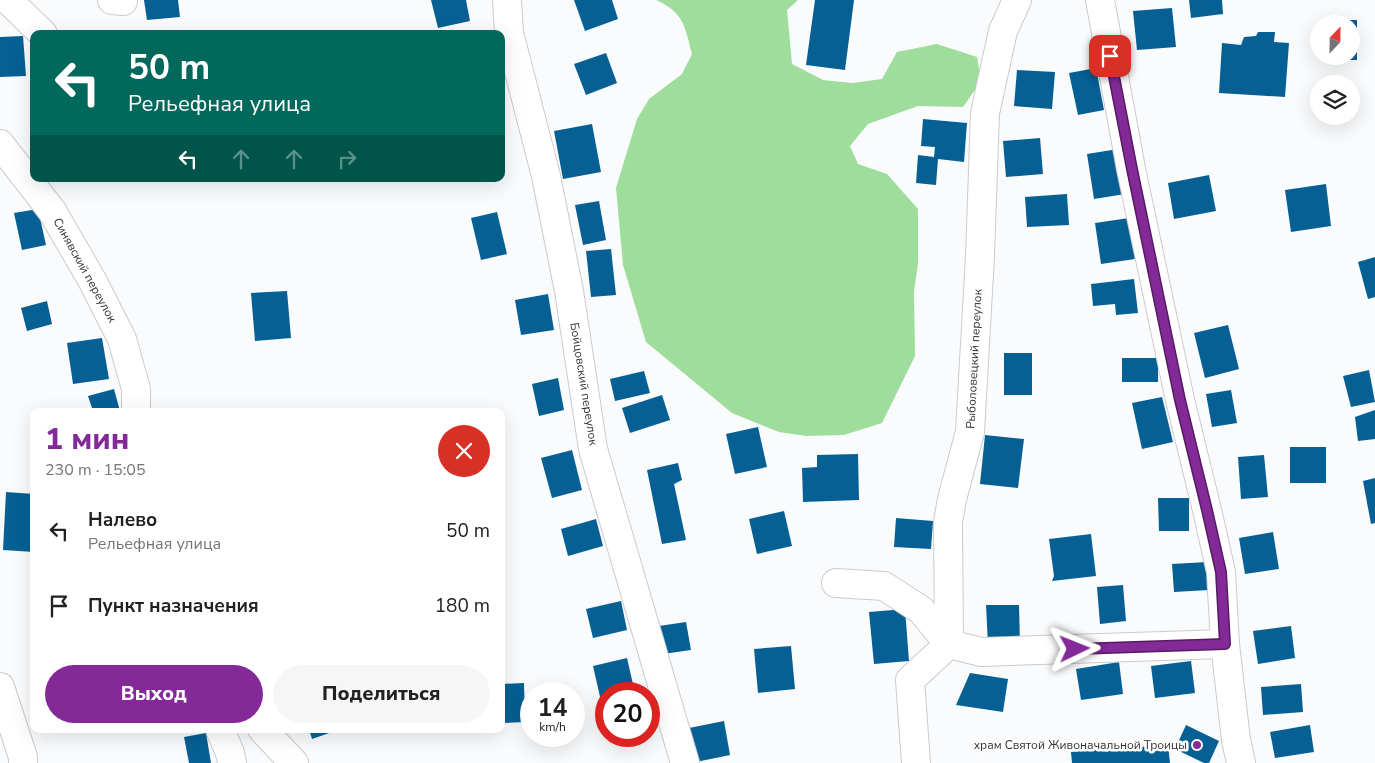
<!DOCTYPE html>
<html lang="ru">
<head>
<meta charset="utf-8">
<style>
	body { margin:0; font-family:"Nunito Sans",sans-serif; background:#f6f6f6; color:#202124; height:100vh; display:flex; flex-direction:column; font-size:19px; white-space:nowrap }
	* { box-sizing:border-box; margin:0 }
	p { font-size:16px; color:#757577 }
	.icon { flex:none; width:28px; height:28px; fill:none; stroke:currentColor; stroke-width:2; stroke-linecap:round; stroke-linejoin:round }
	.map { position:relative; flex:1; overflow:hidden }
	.panel { position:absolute; left:30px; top:408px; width:475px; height:325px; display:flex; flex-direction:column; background:#fff; border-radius:10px; box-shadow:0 5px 20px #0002 }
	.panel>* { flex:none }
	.top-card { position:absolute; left:30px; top:30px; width:475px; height:152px; border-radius:10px; box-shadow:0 5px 20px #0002; background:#00695c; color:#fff; overflow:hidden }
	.needle { width:32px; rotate:22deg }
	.buttons { position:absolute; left:1310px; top:15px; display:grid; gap:10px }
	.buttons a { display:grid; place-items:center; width:50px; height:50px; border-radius:50%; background:#fff; box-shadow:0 5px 20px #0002; font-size:25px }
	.speed { position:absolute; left:520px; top:682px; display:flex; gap:10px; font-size:25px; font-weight:700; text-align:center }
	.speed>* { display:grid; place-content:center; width:65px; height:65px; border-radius:50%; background:#fff; box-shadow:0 5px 20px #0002; line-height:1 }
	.speed small { font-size:12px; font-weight:400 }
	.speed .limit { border:8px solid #d22; background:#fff; color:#111 }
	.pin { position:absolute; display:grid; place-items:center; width:42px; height:42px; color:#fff; margin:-21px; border-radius:10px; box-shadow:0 2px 8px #0006 }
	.me { position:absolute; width:55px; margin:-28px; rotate:88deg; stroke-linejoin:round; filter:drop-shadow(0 0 4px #0008) }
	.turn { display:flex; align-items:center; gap:18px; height:105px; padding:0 15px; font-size:22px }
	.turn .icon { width:65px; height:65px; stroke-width:2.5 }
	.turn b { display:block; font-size:35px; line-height:42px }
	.lanes { display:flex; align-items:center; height:48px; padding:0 15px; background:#0003; justify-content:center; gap:25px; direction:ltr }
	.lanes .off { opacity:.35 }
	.round { display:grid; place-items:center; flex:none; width:52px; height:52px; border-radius:26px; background:#f6f6f6 }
	.overview { display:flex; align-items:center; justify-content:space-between; height:85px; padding:0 15px }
	h1 { font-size:30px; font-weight:800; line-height:38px; color:#832a98 }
	.action { display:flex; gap:10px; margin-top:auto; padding:10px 15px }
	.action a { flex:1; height:58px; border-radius:30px; background:#832a98; color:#fff; font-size:20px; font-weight:800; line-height:58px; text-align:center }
	.action a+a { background:#f6f6f6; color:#202124 }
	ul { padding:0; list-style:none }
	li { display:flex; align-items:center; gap:15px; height:75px; padding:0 15px }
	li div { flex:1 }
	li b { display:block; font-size:19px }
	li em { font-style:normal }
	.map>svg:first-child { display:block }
	.forest { fill:#9edd9b }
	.building { fill:#066094 }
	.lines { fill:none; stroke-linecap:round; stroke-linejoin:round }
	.minor-casing { stroke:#cacbcd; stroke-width:30 }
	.minor { stroke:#fff; stroke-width:28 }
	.route-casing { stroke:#551b63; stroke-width:12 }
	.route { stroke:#832a98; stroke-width:9 }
	.poi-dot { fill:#832a98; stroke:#fff; stroke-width:2 }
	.labels { text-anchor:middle; stroke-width:5; stroke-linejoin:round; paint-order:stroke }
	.street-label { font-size:12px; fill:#313132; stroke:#fff }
	.poi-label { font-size:12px; fill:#313132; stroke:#fff; text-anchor:end }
</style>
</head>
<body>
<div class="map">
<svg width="1375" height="763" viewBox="0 0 1375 763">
	<rect width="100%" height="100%" fill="#f9fbfd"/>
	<path class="forest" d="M656 0H798L787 10 792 64 823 80 853 83 882 79 897 52 937 44 977 57 981 81 963 107 918 106 868 124 850 146 858 164 887 174 918 209V263L914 292 915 356 882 423 844 435 806 436 779 432 732 413 646 342 623 265 616 188 637 119 649 99 682 74 692 54C685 27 684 12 656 0Z"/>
	<g class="building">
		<path d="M144 0H178L180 17 147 20Z"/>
		<path d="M431 0H466L470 21 438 28Z"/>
		<path d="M574 0H612L618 19 585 31Z"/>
		<path d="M815 0H854L845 70 806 65Z"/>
		<path d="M1189 0H1222L1223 14 1191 18Z"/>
		<path d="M1172 8 1176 47 1137 50 1133 11Z"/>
		<path d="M1329 20H1357V60H1329V56H1351V24H1329Z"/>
		<path d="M1258 32H1275L1274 42 1289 43 1285 97 1219 93 1222 43 1241 45 1244 37 1256 36Z"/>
		<path d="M23 36 26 76 0 77V37Z"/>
		<path d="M606 53 617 83 586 95 574 64Z"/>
		<path d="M1096 68 1104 110 1078 115 1069 73Z"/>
		<path d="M1017 70 1055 72 1052 109 1014 106Z"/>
		<path d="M923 119 967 123 964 162 938 159 936 185 916 183 918 155 934 157 935 147 921 146Z"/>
		<path d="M592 124 601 172 563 179 554 131Z"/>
		<path d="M1040 138 1043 174 1006 177 1003 141Z"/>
		<path d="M1118 149 1125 194 1094 199 1087 154Z"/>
		<path d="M1209 175 1216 211 1174 219 1168 183Z"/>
		<path d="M1326 184 1331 226 1291 232 1285 190Z"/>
		<path d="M1067 194 1069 225 1027 227 1025 197Z"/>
		<path d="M599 201 606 240 583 245 575 205Z"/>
		<path d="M38 209 46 245 22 250 14 213Z"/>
		<path d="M497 212 507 254 481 260 471 218Z"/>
		<path d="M1136 217 1139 241 1133 246 1135 259 1101 264 1095 223Z"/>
		<path d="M611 249 616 295 591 297 586 251Z"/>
		<path d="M1375 257V297L1368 299 1358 262Z"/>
		<path d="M1134 279 1138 313 1116 315 1115 304 1093 306 1091 284Z"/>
		<path d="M287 291 291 338 255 341 251 293Z"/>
		<path d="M548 294 554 330 521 335 515 300Z"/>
		<path d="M47 301 52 324 27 331 21 308Z"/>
		<path d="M1228 325 1239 369 1205 378 1194 333Z"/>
		<path d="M102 338 109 379 73 384 67 343Z"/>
		<rect x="1004" y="353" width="28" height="42"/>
		<rect x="1122" y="358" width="36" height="24"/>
		<path d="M1369 370 1375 402 1351 407 1343 376Z"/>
		<path d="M644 371 650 393 615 401 610 379Z"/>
		<path d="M558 378 564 410 539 416 532 384Z"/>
		<path d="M114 389 120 411H93L88 396Z"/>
		<path d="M1231 390 1237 423 1212 427 1206 394Z"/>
		<path d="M662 395 670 420 630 433 622 408Z"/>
		<path d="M1162 397 1173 442 1142 449 1132 403Z"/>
		<path d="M1375 410V439L1358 441 1355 417Z"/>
		<path d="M758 427 767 467 735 474 726 434Z"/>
		<path d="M985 435 1024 439 1018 488 980 484Z"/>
		<rect x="1290" y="447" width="36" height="36"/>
		<path d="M572 450 582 490 552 498 541 458Z"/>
		<path d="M858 454 859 500 803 502 802 468 817 467V455Z"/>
		<path d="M1264 455 1268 497 1241 499 1238 457Z"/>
		<path d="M678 463 682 480 674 484 686 540 662 544 647 470Z"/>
		<path d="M1375 478V523L1371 524 1363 481Z"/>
		<path d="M6 492 34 494V552L3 550Z"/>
		<path d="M1158 498H1189V531H1159Z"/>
		<path d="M784 511 792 546 757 554 749 519Z"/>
		<path d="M896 518 933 521 931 549 894 547Z"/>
		<path d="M596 519 603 546 568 556 561 529Z"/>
		<path d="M1273 532 1279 569 1245 574 1239 538Z"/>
		<path d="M1091 534 1096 576 1052 581 1054 576 1049 539Z"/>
		<path d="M1207 562 1209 590 1174 592 1172 564Z"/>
		<path d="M1123 585 1126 621 1100 624 1097 587Z"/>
		<path d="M621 601 627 630 593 638 586 609Z"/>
		<path d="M986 605H1019L1020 644 988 645Z"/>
		<path d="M905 609 909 661 874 664 869 612Z"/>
		<path d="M686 622 691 650 663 654 659 626Z"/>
		<path d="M1291 626 1295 658 1258 664 1253 631Z"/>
		<path d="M791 646 795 689 758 693 754 649Z"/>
		<path d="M627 658 635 693 606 694V700L601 701 593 666Z"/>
		<path d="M1191 661 1195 693 1155 698 1151 666Z"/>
		<path d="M1119 662 1123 694 1081 700 1076 669Z"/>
		<path d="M970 673 1008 679 1003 712 956 705Z"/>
		<path d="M524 683 525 722 501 723V684Z"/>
		<path d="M1301 684 1303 712 1263 715 1261 687Z"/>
		<path d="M724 721 730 755 696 762 689 728Z"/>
		<path d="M1186 725 1219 741 1209 763H1204L1175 749Z"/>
		<path d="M1310 725 1314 752 1275 758 1270 732Z"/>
		<path d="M309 729H334L335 731 312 739Z"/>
		<path d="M206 733 211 763H189L184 737Z"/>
		<path d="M1168 745 1170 763H1072L1071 752Z"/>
	</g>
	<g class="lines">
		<defs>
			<g id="minor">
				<path d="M8 0 43 34"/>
				<path d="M112 0 123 1"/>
				<path d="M507 0 509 33 546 176 569 291 593 449 685 763"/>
				<path d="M1100 0 1131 169 1180 400 1207 510 1221 572 1225 644 1236 740 1241 763"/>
				<path d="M0 144 52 211 92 280 122 339 136 389V411"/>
				<path d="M836 583 884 586 921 610 949 644 981 652 1225 644"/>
				<path d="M0 687 23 757V763"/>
				<path d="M220 729 230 753 232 763"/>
				<path d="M262 729 294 763"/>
				<path d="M916 763 910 680 949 644 948 522 952 499 970 432 980 256 985 113 1003 31 1017 0"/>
			</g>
		</defs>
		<use href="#minor" class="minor-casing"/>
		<use href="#minor" class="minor"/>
	</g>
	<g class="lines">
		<defs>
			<path id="route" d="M1075 649 1225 644 1221 572 1207 510 1180 400 1132 169 1110 56"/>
		</defs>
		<use href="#route" class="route-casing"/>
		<use href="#route" class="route"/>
	</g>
	<circle class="poi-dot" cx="1197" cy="745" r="5"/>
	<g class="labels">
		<g class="street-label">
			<text transform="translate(85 270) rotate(61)" y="4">Синявский переулок</text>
			<text transform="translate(974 359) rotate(-87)" y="4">Рыболовецкий переулок</text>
			<text transform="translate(584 384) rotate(81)" y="4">Бойцовский переулок</text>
		</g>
		<g class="poi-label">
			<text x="1187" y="749">храм Святой Живоначальной Троицы</text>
		</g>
	</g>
</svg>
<div class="buttons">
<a><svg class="needle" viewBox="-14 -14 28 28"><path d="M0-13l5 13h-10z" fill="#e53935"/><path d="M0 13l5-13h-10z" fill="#757577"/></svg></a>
<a><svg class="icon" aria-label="layers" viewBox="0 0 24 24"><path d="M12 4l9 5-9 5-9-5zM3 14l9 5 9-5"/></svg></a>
</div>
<div class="speed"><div>14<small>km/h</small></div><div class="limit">20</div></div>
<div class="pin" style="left:1110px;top:56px;background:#d93025"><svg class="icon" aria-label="arrive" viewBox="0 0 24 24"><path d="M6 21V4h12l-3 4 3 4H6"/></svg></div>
<svg class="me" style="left:1075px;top:649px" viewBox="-20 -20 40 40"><path d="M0-17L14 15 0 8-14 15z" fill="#832a98" stroke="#fff" stroke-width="4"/></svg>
<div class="top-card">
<div class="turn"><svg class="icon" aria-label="left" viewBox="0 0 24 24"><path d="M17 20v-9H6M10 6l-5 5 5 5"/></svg><div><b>50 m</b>Рельефная улица</div></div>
<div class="lanes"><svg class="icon" aria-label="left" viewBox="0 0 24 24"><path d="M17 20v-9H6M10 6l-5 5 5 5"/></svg><svg class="icon off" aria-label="ahead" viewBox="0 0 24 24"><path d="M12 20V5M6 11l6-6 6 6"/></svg><svg class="icon off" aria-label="ahead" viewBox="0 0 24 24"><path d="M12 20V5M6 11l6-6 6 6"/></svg><svg class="icon off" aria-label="right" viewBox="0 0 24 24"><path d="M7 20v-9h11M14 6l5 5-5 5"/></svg></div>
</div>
<section class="panel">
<div class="overview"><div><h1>1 мин</h1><p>230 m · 15:05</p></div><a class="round" style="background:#d93025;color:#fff"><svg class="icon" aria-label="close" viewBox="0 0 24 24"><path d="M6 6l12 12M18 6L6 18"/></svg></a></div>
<ul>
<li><svg class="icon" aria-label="left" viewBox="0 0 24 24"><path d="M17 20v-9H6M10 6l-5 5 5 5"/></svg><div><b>Налево</b><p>Рельефная улица</p></div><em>50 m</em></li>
<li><svg class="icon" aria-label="arrive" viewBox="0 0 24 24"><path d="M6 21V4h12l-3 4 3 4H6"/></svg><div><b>Пункт назначения</b></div><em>180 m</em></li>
</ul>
<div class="action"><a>Выход</a><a>Поделиться</a></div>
</section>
</div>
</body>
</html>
